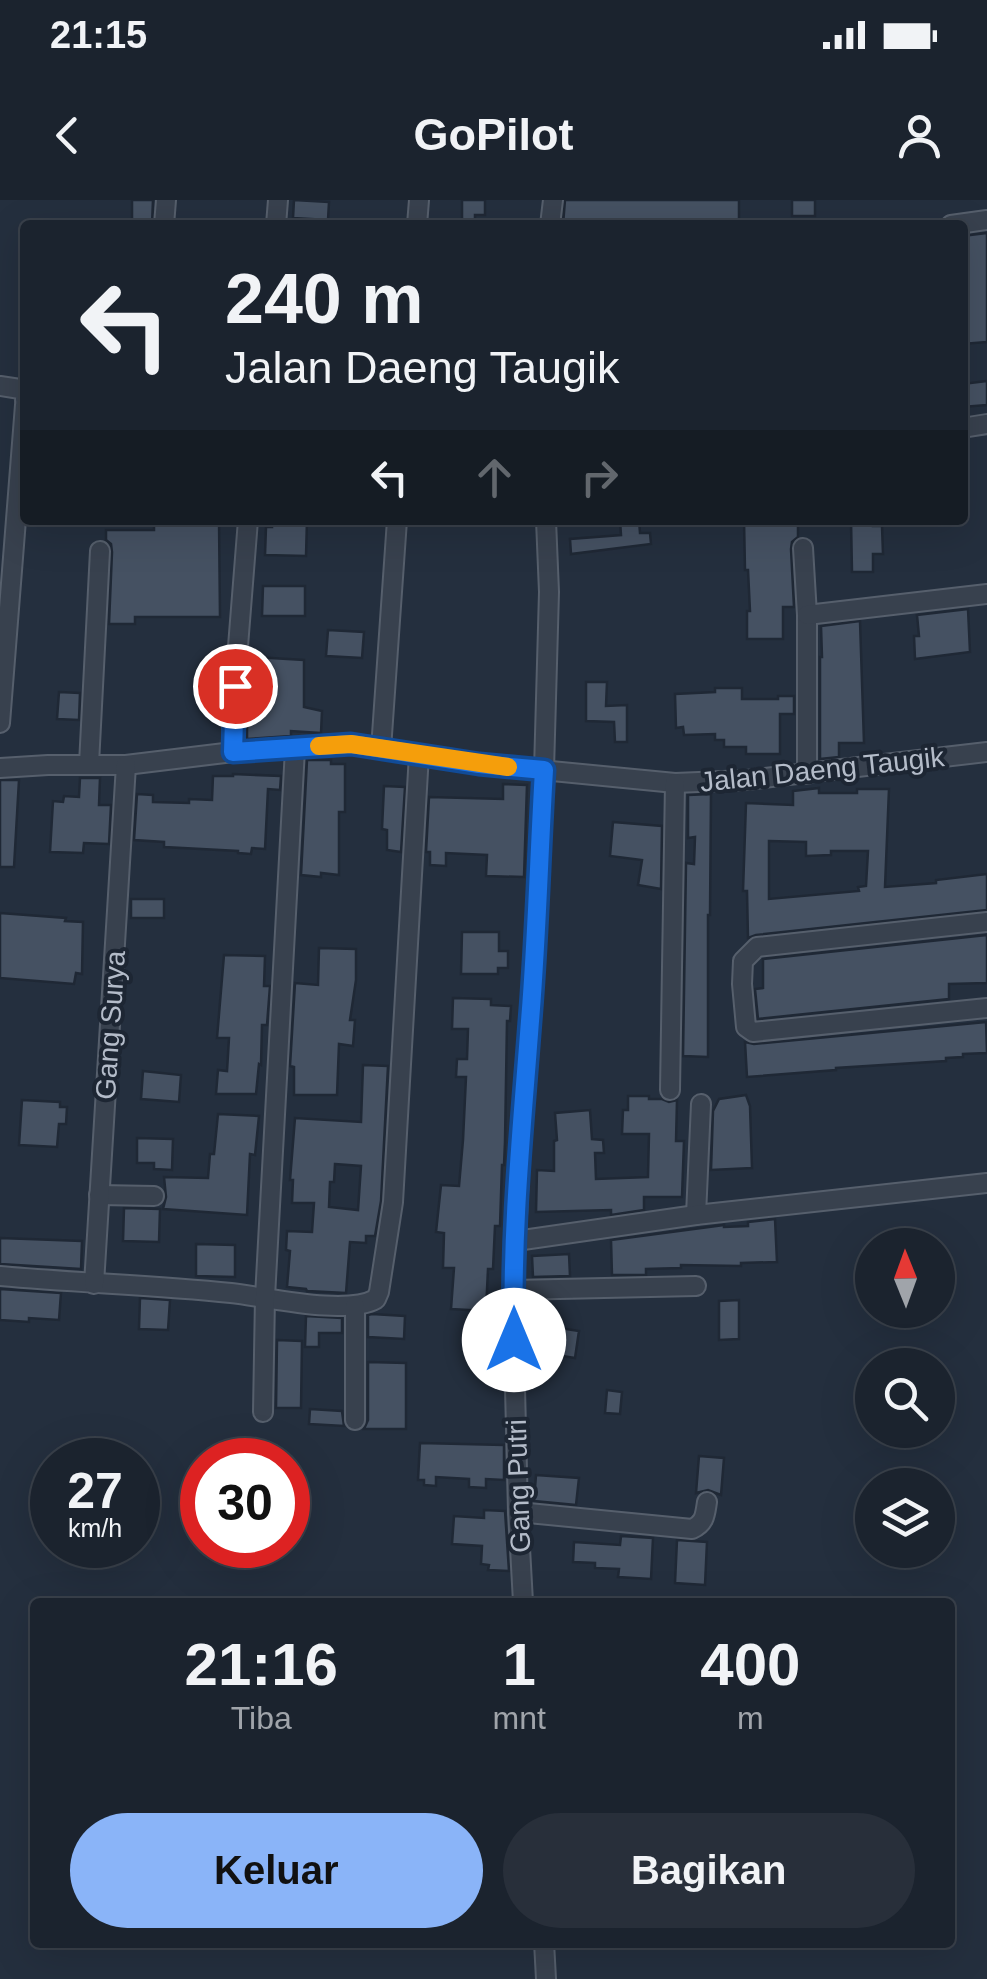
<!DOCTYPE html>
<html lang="id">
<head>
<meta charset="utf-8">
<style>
	body { margin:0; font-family:Arial,sans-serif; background:#282f3a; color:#f1f3f6; height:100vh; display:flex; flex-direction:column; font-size:38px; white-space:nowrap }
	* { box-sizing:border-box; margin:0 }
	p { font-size:32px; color:#a0a4aa }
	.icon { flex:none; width:55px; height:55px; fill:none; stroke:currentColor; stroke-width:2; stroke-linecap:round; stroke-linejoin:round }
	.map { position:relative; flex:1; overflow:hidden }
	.sheet { position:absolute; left:30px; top:1398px; width:925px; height:350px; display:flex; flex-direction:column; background:#1b232e; border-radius:10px; box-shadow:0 10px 40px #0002,0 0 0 2px #39404a }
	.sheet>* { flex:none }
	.guide { position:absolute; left:20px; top:20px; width:948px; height:305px; border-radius:10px; box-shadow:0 10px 40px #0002,0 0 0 2px #39404a; background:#1b232e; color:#f1f3f6; overflow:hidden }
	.needle { width:65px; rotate:359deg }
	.controls { position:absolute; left:855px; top:1028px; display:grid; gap:20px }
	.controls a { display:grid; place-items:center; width:100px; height:100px; border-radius:50%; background:#1b232e; box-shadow:0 10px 40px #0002,0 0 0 2px #39404a; font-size:50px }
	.speed { position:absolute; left:30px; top:1238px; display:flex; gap:20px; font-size:50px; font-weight:700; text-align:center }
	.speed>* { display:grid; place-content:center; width:130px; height:130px; border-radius:50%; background:#1b232e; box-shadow:0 10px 40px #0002,0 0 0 2px #39404a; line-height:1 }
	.speed small { font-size:25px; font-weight:400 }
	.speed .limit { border:15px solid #d22; background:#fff; color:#111 }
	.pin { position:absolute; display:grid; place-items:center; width:85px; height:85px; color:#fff; margin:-42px; border:5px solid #fff; border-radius:50%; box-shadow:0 2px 10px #0007 }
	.me { position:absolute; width:110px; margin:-55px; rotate:0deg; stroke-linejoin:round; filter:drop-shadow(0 0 8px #0008) }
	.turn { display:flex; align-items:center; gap:35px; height:210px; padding:0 40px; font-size:45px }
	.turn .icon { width:130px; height:130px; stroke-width:2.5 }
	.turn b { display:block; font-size:70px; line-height:85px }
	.lanes { display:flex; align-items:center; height:95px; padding:0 40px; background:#0003; justify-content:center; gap:50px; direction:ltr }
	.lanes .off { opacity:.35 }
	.eta { display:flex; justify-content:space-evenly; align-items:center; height:170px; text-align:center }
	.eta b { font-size:60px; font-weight:700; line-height:70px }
	.primary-button { display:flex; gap:20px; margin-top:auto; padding:20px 40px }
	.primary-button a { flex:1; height:115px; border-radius:60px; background:#8ab4f8; color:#111; font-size:40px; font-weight:700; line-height:115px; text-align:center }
	.primary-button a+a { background:#282f3a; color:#f1f3f6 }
	.status { display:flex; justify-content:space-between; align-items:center; height:70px; padding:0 50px; background:#1b232e; direction:ltr }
	.status svg { height:28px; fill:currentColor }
	header { display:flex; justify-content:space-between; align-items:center; height:130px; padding:0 40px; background:#1b232e; font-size:45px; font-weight:700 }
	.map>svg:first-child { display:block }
	.building { fill:#455162; stroke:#1f2835; stroke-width:2.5; fill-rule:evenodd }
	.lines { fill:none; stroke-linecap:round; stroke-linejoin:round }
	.minor-casing { stroke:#565f6c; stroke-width:22 }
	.minor { stroke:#38414e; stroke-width:18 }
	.route-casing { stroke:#114b97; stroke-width:25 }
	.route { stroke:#1a73e8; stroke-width:18 }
	.slow { stroke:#f59e0b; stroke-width:18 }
	.labels { text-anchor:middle; stroke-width:8; stroke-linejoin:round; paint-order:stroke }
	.street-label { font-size:28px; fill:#b4bcc9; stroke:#1d2633 }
</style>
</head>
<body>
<div class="status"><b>21:15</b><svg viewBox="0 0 49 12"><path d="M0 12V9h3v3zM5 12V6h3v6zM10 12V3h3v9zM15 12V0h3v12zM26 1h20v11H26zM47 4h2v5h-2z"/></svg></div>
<header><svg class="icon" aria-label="back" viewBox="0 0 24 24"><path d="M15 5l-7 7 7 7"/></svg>GoPilot<svg class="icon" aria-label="person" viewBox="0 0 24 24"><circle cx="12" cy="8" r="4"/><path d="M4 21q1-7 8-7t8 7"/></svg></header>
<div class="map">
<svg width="987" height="1779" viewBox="0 0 987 1779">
	<rect width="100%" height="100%" fill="#242f3e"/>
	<g class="building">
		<path d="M132 0H153L152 25H132Z"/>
		<path d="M294 0 329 2 328 20 293 18Z"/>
		<path d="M462 0H485V15H475V25H462Z"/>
		<path d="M565 0H739V25H563Z"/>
		<rect x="792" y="0" width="23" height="16"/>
		<path d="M987 33V142L962 144V119H966V77L962 78V36Z"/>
		<path d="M987 181V205L962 207V184Z"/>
		<path d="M154 320H219L220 417H135V424H109L112 352 111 344 106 340V330H154Z"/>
		<path d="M272 320H307L306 356 265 355 266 327H272Z"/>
		<path d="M620 320H639L640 333H650L651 344 571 354 570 339 621 335Z"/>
		<path d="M744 320H798V337L792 342 791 349 794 407H783V439H747V411H750L748 370H745Z"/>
		<path d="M851 320H873V326H882L883 354H873V372H852Z"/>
		<path d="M263 386H305V416H262Z"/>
		<path d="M968 409 970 452 915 459 914 436H919L917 415Z"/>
		<path d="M860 421 864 543H839V557L820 559V457H822L821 426Z"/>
		<path d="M328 430 364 432 362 458 326 456Z"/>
		<path d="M252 457 304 460V507L322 511 321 533 291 531V536L247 539V506H251Z"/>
		<path d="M586 482H607L606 506 627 505V542H615L614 522 586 521Z"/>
		<path d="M715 488H742V499H778V496H794V514H780V554H746V547H724V540H715V534L684 535 683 527 676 528 675 494 715 492Z"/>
		<path d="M59 492 80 493 79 520 57 519Z"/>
		<path d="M307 560H331V564H345V612H339V675L321 673V677L301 675Z"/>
		<path d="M233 574 281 576 280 590 268 589 265 649 252 648 251 654 238 653V651L164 647V642L134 640 137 594 153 595V602L189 603V599L212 600 213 576H233Z"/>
		<path d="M80 578H100L99 605H111L109 644 84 643 83 653 50 652 53 601 63 602 64 596 79 597Z"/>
		<path d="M0 580H19L14 667H0Z"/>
		<path d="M503 584 527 585 524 677 486 676 487 655 446 653V666L430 665V652H426L429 597 503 599Z"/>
		<path d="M384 586 405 587 401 652 387 650V630L382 629Z"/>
		<path d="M819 588V593H857V589H889L885 687 936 683V680L987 674V710L756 735 748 738 747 691H743L746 603 793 605V591ZM769 641 806 642V656L831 655V651H868L866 686 858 687 859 691 769 699Z"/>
		<path d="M711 594 710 715H708V857L683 856 686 663 694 664 695 637 688 638V595Z"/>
		<path d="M613 622 662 626 661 689 638 685 642 660 610 656Z"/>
		<rect x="131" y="699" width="33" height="19"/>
		<path d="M0 713 66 718 65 721 83 722 82 774 76 773 74 784 0 778Z"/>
		<path d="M462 732H499V751H508V768H498V774H461Z"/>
		<path d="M987 735V783L949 784V799L758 819 755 789 763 788V759Z"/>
		<path d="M319 748 356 749V780L350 820H355L353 846 339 844 337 895H294V867L290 866 295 783 318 785Z"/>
		<path d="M224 755 265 756 264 786H270L267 825H262L261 865 259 864 256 894H216L218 870 227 871 229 838H217Z"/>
		<path d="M453 798 491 799V805L511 806 510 821H507L505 942 504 965H502L500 1026H495L493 1069H488L486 1111 451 1109 454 1068H443L444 1033 436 1032 441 985 459 986 463 940 466 877H456L457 859H467L468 829H452Z"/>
		<path d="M986 822 987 853 963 854V857L946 858V861L836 868V870L747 877 745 842 754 844Z"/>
		<path d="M363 865 388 866 381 1001 375 1036H366V1043L350 1042 346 1093 307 1091 306 1089 287 1087 290 1051 286 1050 287 1031 312 1032 314 1003H292L293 980H290L295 918 361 922ZM335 964 361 966 358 1010 329 1007 330 982H334Z"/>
		<path d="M143 871 181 875 179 902 141 899Z"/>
		<path d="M746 895 750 906 752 968 711 970 713 911 719 899Z"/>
		<path d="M628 896H649V899H662L669 902 677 900 676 941H684L682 997H644V1010L611 1015V1010L536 1012 537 970 554 971V941L557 940 555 913 590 910 592 939 603 940 604 953H595L596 979 648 977 649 934H622L623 910H628Z"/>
		<path d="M22 900 60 902V907H67L66 924H59L57 947 19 945Z"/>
		<path d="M218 914 259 916 255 955 250 954 247 1015 163 1009 166 997 164 977 208 978 210 954H214Z"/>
		<path d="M137 938 173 939 172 970 154 969V963H137Z"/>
		<path d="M124 1008 160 1009 159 1042 123 1041Z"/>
		<path d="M775 1019 777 1062 741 1063V1066L681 1065V1068L646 1069V1075H612L611 1040 724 1025V1027L748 1026V1022Z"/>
		<path d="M0 1038 82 1041 81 1069 0 1064Z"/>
		<path d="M196 1044 235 1045V1077L196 1076Z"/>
		<path d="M569 1054 570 1076 533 1077 532 1056Z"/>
		<path d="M0 1089 61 1093 59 1120 29 1118V1122L0 1120Z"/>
		<path d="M140 1098 170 1100 168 1130 139 1129Z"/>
		<path d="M739 1100V1139L719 1140V1101Z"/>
		<path d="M372 1114 405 1116 404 1139 368 1137V1115Z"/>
		<path d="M306 1116 342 1118V1133H319V1147H305Z"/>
		<path d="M534 1124 579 1131 575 1158 530 1151Z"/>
		<path d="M277 1140 302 1141 301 1208H276Z"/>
		<path d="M368 1162 406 1163V1229H364L368 1220Z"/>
		<path d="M607 1190 622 1192 620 1214 605 1213Z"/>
		<path d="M310 1209 342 1211 344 1226 309 1224Z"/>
		<path d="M420 1243 504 1245V1280L486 1279V1288L469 1287V1279L436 1277V1286L424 1285V1280H418Z"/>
		<path d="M699 1256 724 1258 721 1295 708 1290 696 1293Z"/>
		<path d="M536 1275 579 1278 576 1305 534 1301Z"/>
		<path d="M484 1310 505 1311 509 1371 488 1370 489 1365 481 1364 482 1346 452 1344 454 1316 484 1318Z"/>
		<path d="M621 1336 653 1338 651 1379 618 1377 619 1369 595 1368V1363L573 1362 574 1342 620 1345Z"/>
		<path d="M677 1340 707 1342 705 1385 675 1383Z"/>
	</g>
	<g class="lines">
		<defs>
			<g id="minor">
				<path d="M164 25 166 0"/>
				<path d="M276 25 278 0"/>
				<path d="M417 25 419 0"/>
				<path d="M550 25 553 0"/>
				<path d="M951 25 987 20"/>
				<path d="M0 186 20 189 25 194V200"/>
				<path d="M962 228 987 224"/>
				<path d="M803 348 807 415V574"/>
				<path d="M807 415 987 394"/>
				<path d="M0 523 25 205"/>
				<path d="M381 549 397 320"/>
				<path d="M233 552 232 522 248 320"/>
				<path d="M89 564 100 351"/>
				<path d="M0 568 48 565H126L233 552 351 544 479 564 675 583 747 580 987 552"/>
				<path d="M987 722 757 747 743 761 742 784 746 827 753 832 987 808"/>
				<path d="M670 890 675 583"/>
				<path d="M99 995 154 996"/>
				<path d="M696 1015 701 904"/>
				<path d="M516 1041 696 1015 987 983"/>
				<path d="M0 1076C77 1083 154 1085 231 1093 268 1097 345 1116 376 1099L379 1092 393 1002 419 554"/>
				<path d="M94 1084 126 565"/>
				<path d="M513 1090 696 1086"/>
				<path d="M263 1212 265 1097 295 549"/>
				<path d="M355 1220V1106"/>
				<path d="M518 1312 692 1329C705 1323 705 1315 707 1302"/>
				<path d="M523 1402 518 1312 513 1105 521 928 531 818 544 570 549 392 546 320"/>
				<path d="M544 1742 546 1779"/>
			</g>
		</defs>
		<use href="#minor" class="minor-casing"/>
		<use href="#minor" class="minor"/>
	</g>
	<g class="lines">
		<defs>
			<path id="route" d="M235 486 233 552 351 544 479 564 544 570C539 654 537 737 530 821 522 927 511 1033 514 1140"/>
		</defs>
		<use href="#route" class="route-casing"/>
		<use href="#route" class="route"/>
		<path class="slow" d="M319 546 351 544 508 567"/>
	</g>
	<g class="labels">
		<g class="street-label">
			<text transform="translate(822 569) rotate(-6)" y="10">Jalan Daeng Taugik</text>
			<text transform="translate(110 825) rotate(-86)" y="10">Gang Surya</text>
			<text transform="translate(518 1286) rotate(-92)" y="10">Gang Putri</text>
		</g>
	</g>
</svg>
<div class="controls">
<a><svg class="needle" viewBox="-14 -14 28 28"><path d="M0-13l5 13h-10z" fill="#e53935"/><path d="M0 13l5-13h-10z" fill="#a0a4aa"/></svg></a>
<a><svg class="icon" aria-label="search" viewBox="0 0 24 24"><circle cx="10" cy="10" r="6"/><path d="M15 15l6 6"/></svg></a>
<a><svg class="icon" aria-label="layers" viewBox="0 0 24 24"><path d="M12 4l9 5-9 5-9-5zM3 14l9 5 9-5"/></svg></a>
</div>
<div class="speed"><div>27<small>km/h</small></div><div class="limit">30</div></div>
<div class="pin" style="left:235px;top:486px;background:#d93025"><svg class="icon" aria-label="arrive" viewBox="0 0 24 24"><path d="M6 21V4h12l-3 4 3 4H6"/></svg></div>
<svg class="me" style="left:514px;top:1140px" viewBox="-20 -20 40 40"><circle r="19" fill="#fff"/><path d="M0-13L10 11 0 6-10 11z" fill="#1a73e8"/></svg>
<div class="guide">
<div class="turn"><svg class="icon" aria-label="left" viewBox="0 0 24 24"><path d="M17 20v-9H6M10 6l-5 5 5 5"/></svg><div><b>240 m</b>Jalan Daeng Taugik</div></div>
<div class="lanes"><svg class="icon" aria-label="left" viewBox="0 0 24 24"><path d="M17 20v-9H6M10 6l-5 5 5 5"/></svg><svg class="icon off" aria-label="ahead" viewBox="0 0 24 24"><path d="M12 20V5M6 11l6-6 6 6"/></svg><svg class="icon off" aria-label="right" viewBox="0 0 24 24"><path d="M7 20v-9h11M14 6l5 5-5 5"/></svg></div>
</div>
<section class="sheet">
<div class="eta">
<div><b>21:16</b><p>Tiba</p></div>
<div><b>1</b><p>mnt</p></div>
<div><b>400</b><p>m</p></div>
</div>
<div class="primary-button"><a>Keluar</a><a>Bagikan</a></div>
</section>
</div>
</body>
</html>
